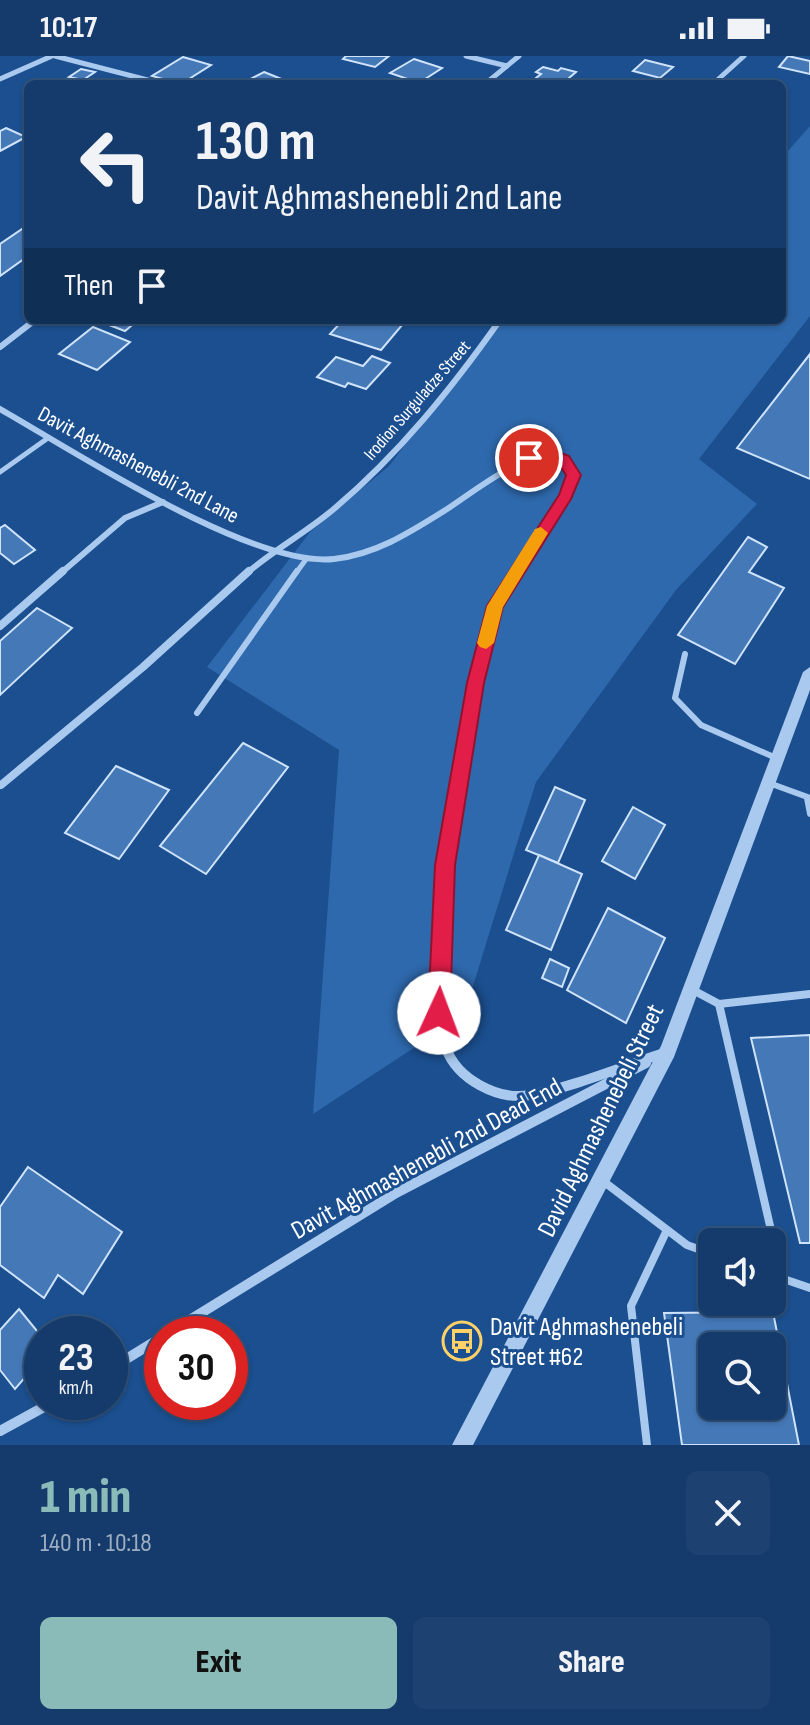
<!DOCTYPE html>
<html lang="en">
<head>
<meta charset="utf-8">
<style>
	body { margin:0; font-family:"Sofia Sans Condensed",sans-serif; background:#1d4271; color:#f1f3f6; height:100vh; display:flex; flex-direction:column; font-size:30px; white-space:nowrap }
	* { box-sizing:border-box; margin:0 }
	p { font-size:26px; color:#9dadc1 }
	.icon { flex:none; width:44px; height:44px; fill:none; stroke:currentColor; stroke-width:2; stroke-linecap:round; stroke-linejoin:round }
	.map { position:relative; height:1389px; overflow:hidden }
	.panel { display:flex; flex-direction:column; background:#143b6b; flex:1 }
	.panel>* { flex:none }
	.guide { position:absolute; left:24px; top:24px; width:762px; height:244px; border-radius:12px; box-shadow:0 2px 6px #0004,0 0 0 2px #33557e; background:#143b6b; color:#f1f3f6; overflow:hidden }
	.controls { position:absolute; left:698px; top:1172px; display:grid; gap:16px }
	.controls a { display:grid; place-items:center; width:88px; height:88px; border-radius:12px; background:#143b6b; box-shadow:0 2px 6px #0004,0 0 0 2px #33557e; font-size:40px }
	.speed { position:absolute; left:24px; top:1260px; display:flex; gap:16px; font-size:40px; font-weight:700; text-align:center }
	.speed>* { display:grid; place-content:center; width:104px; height:104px; border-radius:50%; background:#143b6b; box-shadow:0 2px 6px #0004,0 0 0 2px #33557e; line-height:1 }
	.speed small { font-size:20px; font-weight:400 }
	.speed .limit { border:12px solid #d22; background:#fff; color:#111 }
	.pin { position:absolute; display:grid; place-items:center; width:68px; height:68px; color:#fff; margin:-34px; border:4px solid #fff; border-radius:50%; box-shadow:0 2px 8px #0007 }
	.me { position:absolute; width:88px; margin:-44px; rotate:2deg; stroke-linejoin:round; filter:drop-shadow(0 0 6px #0008) }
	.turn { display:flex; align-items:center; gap:28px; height:168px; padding:0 40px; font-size:36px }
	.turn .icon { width:104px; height:104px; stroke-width:2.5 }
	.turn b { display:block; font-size:56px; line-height:68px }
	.then { display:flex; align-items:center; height:76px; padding:0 40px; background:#0003; gap:16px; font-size:30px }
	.round { display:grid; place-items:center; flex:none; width:84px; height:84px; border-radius:12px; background:#1d4271 }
	.headline { display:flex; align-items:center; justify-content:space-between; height:136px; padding:0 40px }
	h1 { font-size:48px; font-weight:800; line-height:60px; color:#8bbbb9 }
	.cta { display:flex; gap:16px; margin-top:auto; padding:16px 40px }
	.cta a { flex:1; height:92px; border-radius:12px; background:#8bbbb9; color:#111; font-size:32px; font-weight:800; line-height:92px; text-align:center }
	.cta a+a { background:#1d4271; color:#f1f3f6 }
	.status { display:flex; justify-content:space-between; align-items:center; height:56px; padding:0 40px; background:#143b6b; direction:ltr }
	.status svg { height:22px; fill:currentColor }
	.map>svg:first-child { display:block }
	.green { fill:#2e69ad }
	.building { fill:#4478b7; stroke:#cfe3fa; stroke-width:2; fill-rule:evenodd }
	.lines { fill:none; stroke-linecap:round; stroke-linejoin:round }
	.service-far2 { stroke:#a9c9ee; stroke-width:5 }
	.service-far1 { stroke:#a9c9ee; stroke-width:6 }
	.service { stroke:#a9c9ee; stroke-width:8 }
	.minor-far3 { stroke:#a9c9ee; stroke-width:5 }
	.minor-far2 { stroke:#a9c9ee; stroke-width:6 }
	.minor-far1 { stroke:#a9c9ee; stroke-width:8 }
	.minor { stroke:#a9c9ee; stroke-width:10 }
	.tertiary { fill:#a9c9ee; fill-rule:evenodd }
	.route { fill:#e11d48; stroke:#92132f; stroke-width:2 }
	.slow { fill:#f59e0b }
	.labels { text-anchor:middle; stroke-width:6; stroke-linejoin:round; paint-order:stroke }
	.far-street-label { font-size:18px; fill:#fff; stroke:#1b4f8f }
	.street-label { font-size:22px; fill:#fff; stroke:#1b4f8f }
	.near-street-label { font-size:26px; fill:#fff; stroke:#1b4f8f }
	.near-poi-label { font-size:26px; fill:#fff; stroke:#1b4f8f; text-anchor:start }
</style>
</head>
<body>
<div class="status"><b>10:17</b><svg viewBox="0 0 49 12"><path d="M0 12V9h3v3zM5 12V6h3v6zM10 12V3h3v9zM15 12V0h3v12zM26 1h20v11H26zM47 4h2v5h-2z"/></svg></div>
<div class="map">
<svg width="810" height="1389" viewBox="0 0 810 1389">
	<rect width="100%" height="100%" fill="#1b4f8f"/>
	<path class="green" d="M810 70V260L699 403 757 448 676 534 536 726 464 959 313 1058 339 694 207 611 310 476 389 410 499 264H782V95L787 96Z"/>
	<g class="building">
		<path d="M346 0H389L375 11 343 3Z"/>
		<path d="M788 0 810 5V18L779 11Z"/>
		<path d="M183 1 211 9 181 28 152 20Z"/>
		<path d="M414 3 442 12 419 27 390 17Z"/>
		<path d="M645 4 673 11 660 22 633 15Z"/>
		<path d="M543 11 558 15 561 12 576 16 562 28 531 26 541 18 536 16Z"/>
		<path d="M81 13 95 16 83 24 69 21Z"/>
		<path d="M264 16 294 28H241Z"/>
		<path d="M6 72 26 81 0 95V75Z"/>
		<path d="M28 169V200L0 220V188Z"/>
		<path d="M96 264H138L125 275Z"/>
		<path d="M343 264H391L403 268 381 294 330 278Z"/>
		<path d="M93 271 130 286 97 314 59 298Z"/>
		<path d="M810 298V423L737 392Z"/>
		<path d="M372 300 390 307 366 333 348 327 345 331 317 321 336 301 363 310Z"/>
		<path d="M5 469 35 494 14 508 0 497V472Z"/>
		<path d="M748 481 767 491 749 516 784 532 735 608 678 579Z"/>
		<path d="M37 552 72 572 0 639V585Z"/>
		<path d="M243 687 288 711 206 818 160 790Z"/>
		<path d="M116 710 169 734 119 803 65 777Z"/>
		<path d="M555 731 585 744 558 807 526 794Z"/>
		<path d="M633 751 665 769 635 823 602 805Z"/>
		<path d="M539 799 582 818 551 894 506 874Z"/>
		<path d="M608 852 665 882 626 967 567 934Z"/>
		<path d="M550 903 569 912 562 931 542 922Z"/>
		<path d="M810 979V1187H800L751 982Z"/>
		<path d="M28 1111 122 1176 83 1238 58 1219 44 1242 0 1209V1151Z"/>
		<path d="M19 1253 42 1281V1302L15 1333 0 1314V1274Z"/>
		<path d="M773 1256 799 1389H682L664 1257ZM712 1290H772V1350H712Z"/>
	</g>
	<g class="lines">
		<g class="service-far2">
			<path d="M0 416 48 382"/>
			<path d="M296 517 307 502"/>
		</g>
		<g class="service-far1">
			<path d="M685 598 675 642 701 669 776 702"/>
			<path d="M197 657 297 515"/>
			<path d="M769 727 810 742"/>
			<path d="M807 742 810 758"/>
		</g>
		<g class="service">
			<path d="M691 933 719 948"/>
			<path d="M603 1125 687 1189 712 1198"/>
			<path d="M772 1219 810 1232"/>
			<path d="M782 1222 719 948 810 938"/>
			<path d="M647 1389 631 1250 667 1174"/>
		</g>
		<g class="minor-far3">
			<path d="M55 0 163 28"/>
			<path d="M466 0 507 10"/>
			<path d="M0 23 52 0"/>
			<path d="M485 28 519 0"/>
			<path d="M713 28 744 0"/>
		</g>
		<g class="minor-far2">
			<path d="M0 291 35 264"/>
			<path d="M0 353C74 395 252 512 334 503 376 498 409 477 444 455 471 438 524 394 556 400L574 419 566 440 516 517"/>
			<path d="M61 517 125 462 163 446"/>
			<path d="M247 517C275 493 307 476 335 452 399 398 452 332 500 264"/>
		</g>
		<g class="minor-far1">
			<path d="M0 570 63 515"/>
			<path d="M1 729 143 611 249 515"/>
			<path d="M441 897 445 809 469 653 495 550 517 515"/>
		</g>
		<g class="minor">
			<path d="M442 895C440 926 435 962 446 992 457 1023 498 1045 530 1039 570 1032 624 1010 664 997"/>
			<path d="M167 1278 396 1137 646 1007"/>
			<path d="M110 1313 162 1281"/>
			<path d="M0 1375 53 1346"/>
		</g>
		<path class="tertiary" d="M810 611V634L674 1001 473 1389H452L661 990 803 616Z"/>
	</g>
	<path class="route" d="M549 392 569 400 581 419 571 443 503 551 484 627 455 809 450 957 447 965 439 968 431 965 428 957 435 809 467 627 487 550 559 439 566 419C556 402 548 403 529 407L521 402 523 398Z"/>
	<path class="slow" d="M541 471 548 477 503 551 494 587 486 593 480 591 477 587 487 550 535 473Z"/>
	<defs>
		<symbol id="bus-ring" viewBox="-11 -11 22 22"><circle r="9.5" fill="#1b4f8f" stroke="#ffd166" stroke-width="1.5"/><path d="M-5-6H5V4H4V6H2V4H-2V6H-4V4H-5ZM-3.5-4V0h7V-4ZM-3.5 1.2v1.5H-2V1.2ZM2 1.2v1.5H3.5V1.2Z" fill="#ffd166"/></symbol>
	</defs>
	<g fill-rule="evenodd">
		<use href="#bus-ring" x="440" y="1263" width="44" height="44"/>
	</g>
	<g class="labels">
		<g class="far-street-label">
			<text transform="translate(417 344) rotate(-49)" y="6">Irodion Surguladze Street</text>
		</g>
		<g class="street-label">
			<text transform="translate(139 408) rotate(28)" y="8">Davit Aghmashenebli 2nd Lane</text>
		</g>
		<g class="near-street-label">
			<text transform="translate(600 1064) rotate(-64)" y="9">David Aghmashenebeli Street</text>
			<text transform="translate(426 1102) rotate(-29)" y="9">Davit Aghmashenebli 2nd Dead End</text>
		</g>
		<g class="near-poi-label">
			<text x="490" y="1279">Davit Aghmashenebeli<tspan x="490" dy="30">Street #62</tspan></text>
		</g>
	</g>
</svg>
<div class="controls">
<a><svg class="icon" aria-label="sound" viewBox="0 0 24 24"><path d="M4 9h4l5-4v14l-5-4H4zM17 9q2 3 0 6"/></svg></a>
<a><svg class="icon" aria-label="search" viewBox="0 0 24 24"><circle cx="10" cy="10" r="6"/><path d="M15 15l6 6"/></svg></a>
</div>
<div class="speed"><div>23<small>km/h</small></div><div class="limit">30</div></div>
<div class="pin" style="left:529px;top:402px;background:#d93025"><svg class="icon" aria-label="arrive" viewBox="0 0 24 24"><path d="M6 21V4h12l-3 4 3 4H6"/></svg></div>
<svg class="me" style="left:439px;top:957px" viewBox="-20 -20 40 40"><circle r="19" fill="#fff"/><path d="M0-13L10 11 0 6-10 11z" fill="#e11d48"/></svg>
<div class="guide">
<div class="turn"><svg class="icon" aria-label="left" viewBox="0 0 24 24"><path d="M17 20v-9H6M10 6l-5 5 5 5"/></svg><div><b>130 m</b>Davit Aghmashenebli 2nd Lane</div></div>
<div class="then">Then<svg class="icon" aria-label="arrive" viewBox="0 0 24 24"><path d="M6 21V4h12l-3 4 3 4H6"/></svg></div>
</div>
</div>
<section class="panel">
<div class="headline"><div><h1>1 min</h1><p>140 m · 10:18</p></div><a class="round"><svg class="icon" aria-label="close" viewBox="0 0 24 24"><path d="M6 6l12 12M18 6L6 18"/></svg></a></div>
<div class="cta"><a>Exit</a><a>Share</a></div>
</section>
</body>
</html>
